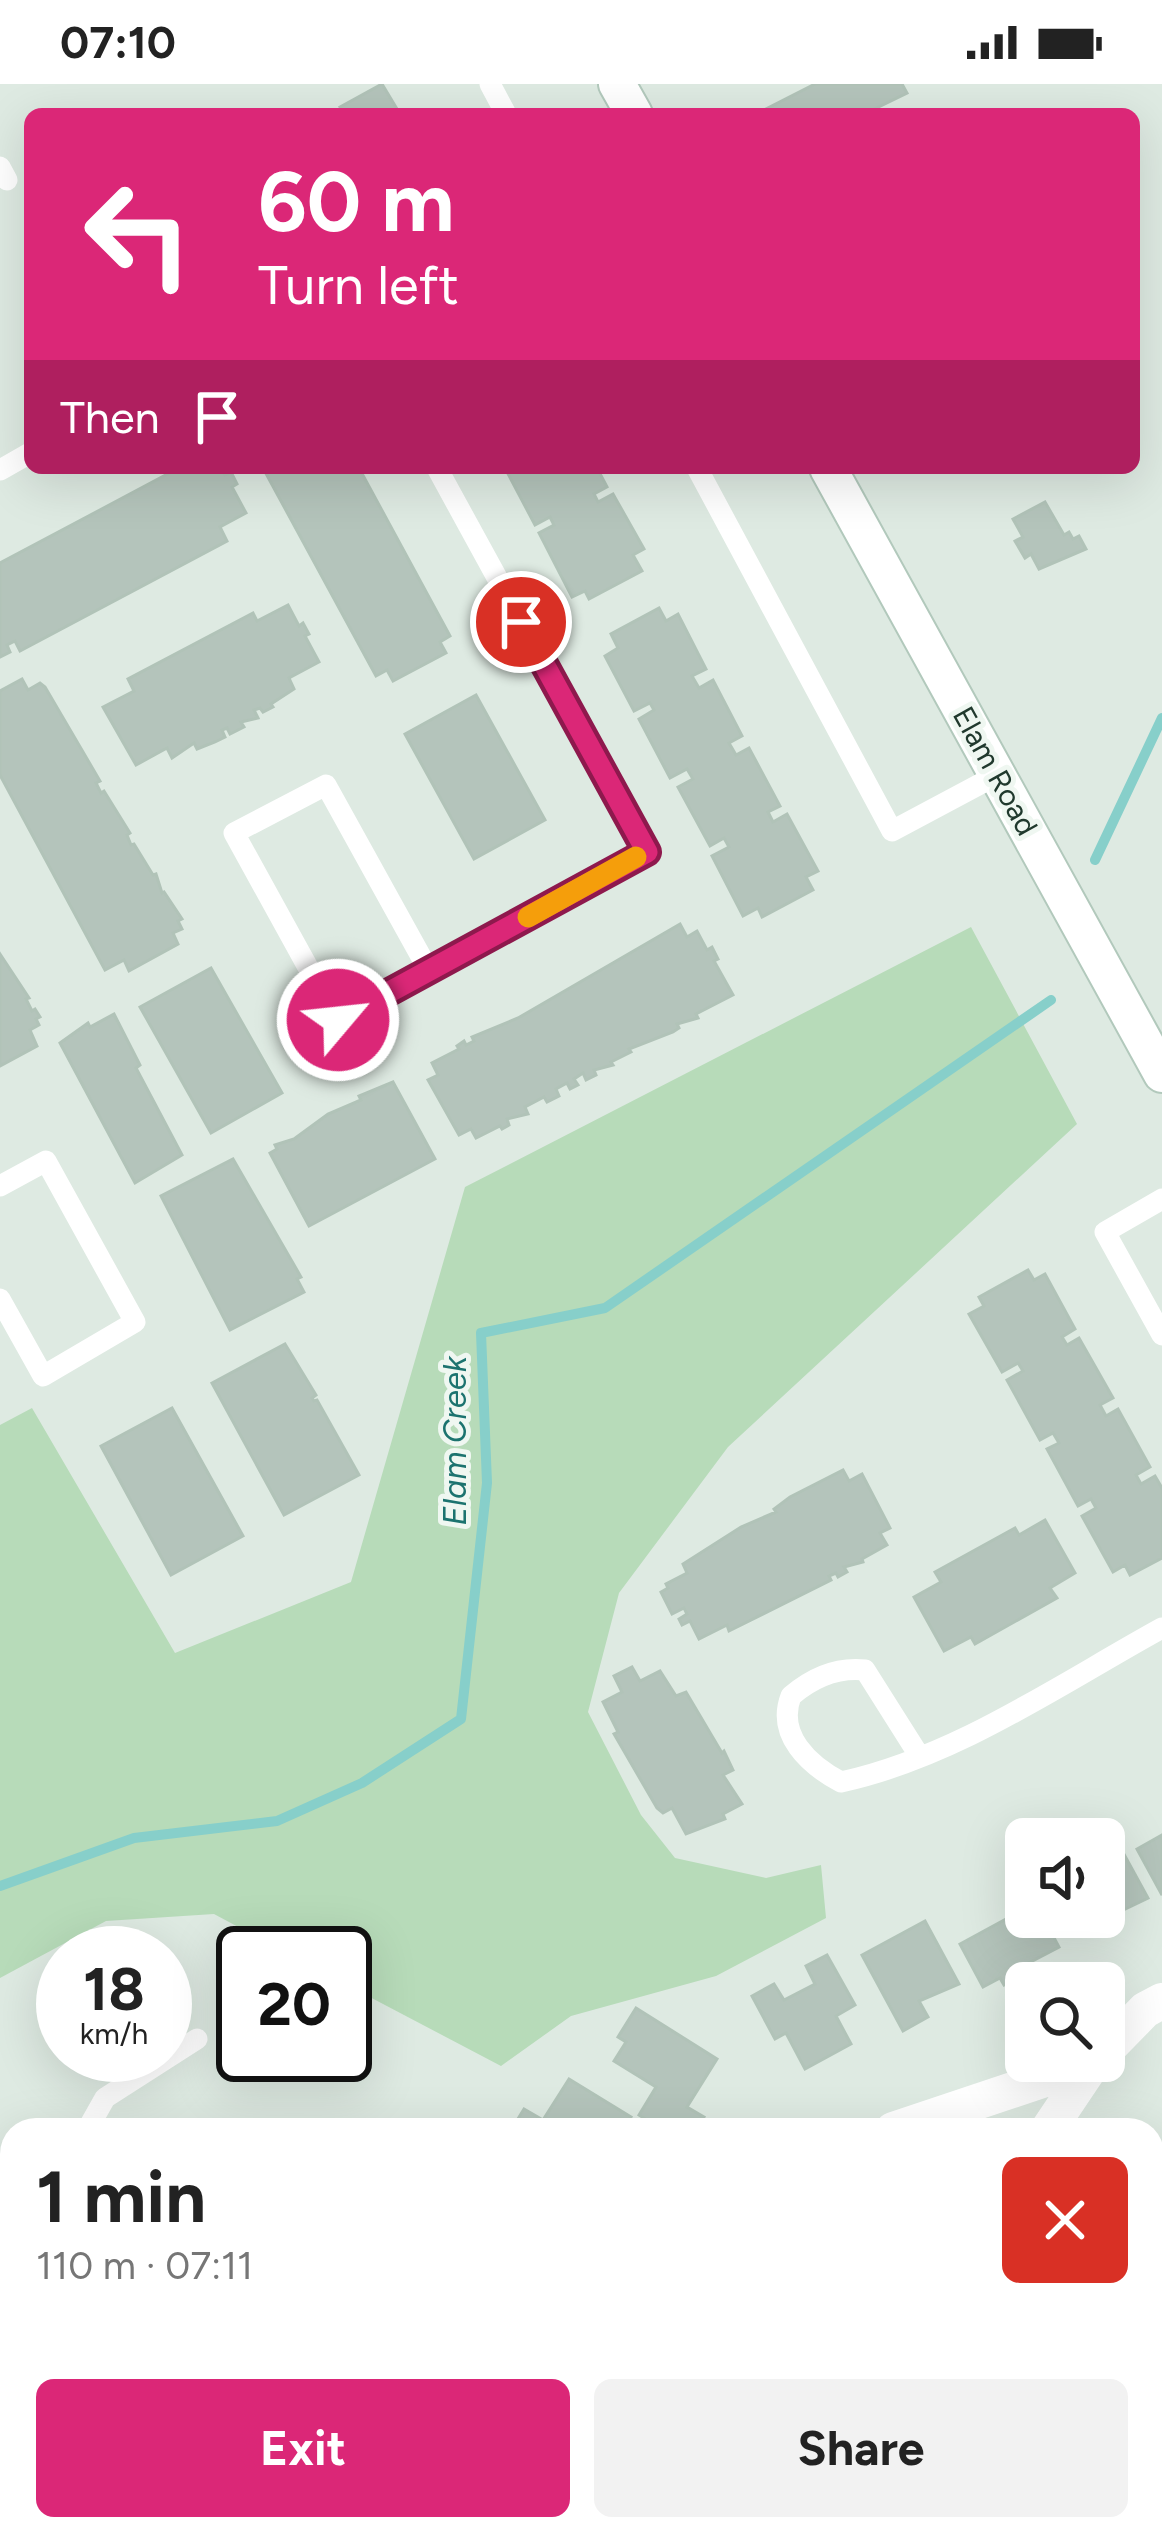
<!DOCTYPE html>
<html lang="en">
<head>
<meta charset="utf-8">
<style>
	body { margin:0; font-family:Figtree,sans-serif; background:#f2f2f2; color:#222; height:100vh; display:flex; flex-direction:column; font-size:45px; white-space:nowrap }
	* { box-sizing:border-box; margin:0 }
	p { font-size:39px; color:#767676 }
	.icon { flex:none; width:66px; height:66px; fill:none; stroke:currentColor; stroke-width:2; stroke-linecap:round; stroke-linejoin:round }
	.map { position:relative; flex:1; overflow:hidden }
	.drawer { position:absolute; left:0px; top:2034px; width:1164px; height:423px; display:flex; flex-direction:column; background:#fff; border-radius:36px 36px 0 0; box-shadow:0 12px 48px #0002 }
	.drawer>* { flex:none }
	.top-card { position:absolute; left:24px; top:24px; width:1116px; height:366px; border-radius:18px; box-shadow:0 12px 48px #0002; background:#db2777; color:#fff; overflow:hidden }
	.buttons { position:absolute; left:1005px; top:1734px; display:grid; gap:24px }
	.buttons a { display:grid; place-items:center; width:120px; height:120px; border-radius:18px; background:#fff; box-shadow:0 12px 48px #0002; font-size:60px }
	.speed { position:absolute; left:36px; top:1842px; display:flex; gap:24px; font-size:60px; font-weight:700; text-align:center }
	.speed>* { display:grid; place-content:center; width:156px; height:156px; border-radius:50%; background:#fff; box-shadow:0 12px 48px #0002; line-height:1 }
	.speed small { font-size:30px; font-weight:400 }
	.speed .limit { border:6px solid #111; border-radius:18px; background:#fff; color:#111 }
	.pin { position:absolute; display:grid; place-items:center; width:102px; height:102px; color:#fff; margin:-51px; border:6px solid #fff; border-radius:50%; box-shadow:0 3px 12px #0007 }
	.me { position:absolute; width:132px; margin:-66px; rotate:62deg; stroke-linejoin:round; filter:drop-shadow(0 0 9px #0008) }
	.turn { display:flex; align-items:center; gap:42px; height:252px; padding:0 36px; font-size:54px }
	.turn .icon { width:156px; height:156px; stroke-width:2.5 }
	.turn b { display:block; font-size:84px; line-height:102px }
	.then { display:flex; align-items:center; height:114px; padding:0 36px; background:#0003; gap:24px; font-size:45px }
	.round { display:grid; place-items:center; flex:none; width:126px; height:126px; border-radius:18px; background:#f2f2f2 }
	.head { display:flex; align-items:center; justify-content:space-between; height:204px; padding:0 36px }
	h1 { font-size:72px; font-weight:700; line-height:90px }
	.cta { display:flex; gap:24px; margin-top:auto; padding:24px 36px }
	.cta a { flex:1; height:138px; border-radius:18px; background:#db2777; color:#fff; font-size:48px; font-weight:700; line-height:138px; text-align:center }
	.cta a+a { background:#f2f2f2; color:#222 }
	.status { display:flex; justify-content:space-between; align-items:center; height:84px; padding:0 60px; background:#fff; direction:ltr }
	.status svg { height:33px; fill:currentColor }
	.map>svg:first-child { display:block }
	.green { fill:#b7dbb9 }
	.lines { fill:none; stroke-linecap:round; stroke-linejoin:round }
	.stream { stroke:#87cfca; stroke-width:10 }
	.building { fill:#b4c4bb; stroke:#b1c3b8; stroke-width:3 }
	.secondary-casing { stroke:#b2c9bc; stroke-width:40 }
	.service { stroke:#fff; stroke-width:21 }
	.minor { stroke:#fff; stroke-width:36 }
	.secondary { stroke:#fff; stroke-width:36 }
	.route-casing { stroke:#8e194d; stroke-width:30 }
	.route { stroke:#db2777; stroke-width:21 }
	.slow { stroke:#f59e0b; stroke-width:21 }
	.labels { text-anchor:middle; stroke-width:10; stroke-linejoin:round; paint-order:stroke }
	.street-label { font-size:30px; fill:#20392d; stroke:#eff7f1 }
	.water-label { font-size:33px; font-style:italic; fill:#1c736f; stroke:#eff7f1 }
</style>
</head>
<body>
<div class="status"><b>07:10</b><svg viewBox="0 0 49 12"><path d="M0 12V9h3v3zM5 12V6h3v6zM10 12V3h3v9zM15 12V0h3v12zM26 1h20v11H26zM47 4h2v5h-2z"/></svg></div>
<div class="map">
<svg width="1162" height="2455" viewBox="0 0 1162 2455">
	<rect width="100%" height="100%" fill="#deeae2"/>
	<g class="green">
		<path d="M971 843 1077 1040 728 1363 619 1509 588 1628 641 1731 675 1774 766 1794 821 1781 826 1834 716 1892 571 1932 501 1982 345 1900V1869H287L214 1830 106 1837 0 1894V1341L32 1324 175 1569 351 1498 465 1103Z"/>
		<path d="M0 2314 12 2323V2445H230L249 2455H0Z"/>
	</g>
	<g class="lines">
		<g class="stream">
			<path d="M1095 776 1162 634"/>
			<path d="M0 1802 134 1754 277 1737 362 1699 461 1635 487 1399 481 1249 605 1224 1051 916"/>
		</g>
	</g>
	<g class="building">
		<path d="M382 0 400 30H344L340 23Z"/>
		<path d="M815 0H902L907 9 864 30H768L766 25Z"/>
		<path d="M179 384 188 387 221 384 225 391 231 388 237 400 232 403 246 429 220 443 227 457 20 567 15 557 7 561 10 568 0 573V479Z"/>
		<path d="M263 384H359L450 552 440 558 446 569 393 597 387 586 376 592Z"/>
		<path d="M505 384H597L607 403 594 410 598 418 613 410 644 465 633 471 642 487 589 515 585 507 572 513 539 449 554 441 550 433 535 441Z"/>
		<path d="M1045 418 1064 451 1069 448 1073 455 1079 452 1086 465 1039 485 1031 470 1025 474 1015 457 1023 453 1013 435Z"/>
		<path d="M288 521 299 542 303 539 309 550 305 552 319 578 289 594 294 605 271 620 273 623 263 628 260 624 254 626 258 634 241 638 244 643 230 650 227 644 222 646 225 653 215 658 197 665 194 659 172 674 167 664 136 681 103 623 134 607 128 595 253 529 257 537Z"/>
		<path d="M659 524 666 537 678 530 706 585 692 592 699 604 713 596 742 652 729 659 736 671 749 664 780 722 768 728 773 738 787 730 818 787 806 793 813 806 762 833 758 824 743 832 712 772 729 763 724 754 710 762 678 703 693 695 687 685 670 694 639 635 654 626 650 619 634 627 605 572 618 564 611 550Z"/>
		<path d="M22 595 28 606 40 599 45 603 100 697 96 699 101 709 104 707 130 749 127 751 131 761 134 760 153 791 156 790 162 809 164 808 182 835 178 837 182 845 173 849 178 860 129 887 124 876 105 886 0 691V607Z"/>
		<path d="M476 611 545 736 474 775 405 650Z"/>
		<path d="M680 840 687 853 697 847 707 866 712 863 718 875 714 877 733 911 696 930 698 934 677 940 679 944 673 948 629 965 631 968 611 978 613 981 594 986 596 991 586 996 583 989 574 995 578 1001 570 1005 567 999 556 1005 559 1012 547 1018 544 1013 525 1023 528 1030 507 1035 509 1041 502 1045 500 1042 476 1054 471 1045 459 1051 428 996 438 991 432 979 459 965 457 962 464 957 466 961 474 957 472 953 518 934Z"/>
		<path d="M0 870 29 914 26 915 32 927 35 925 40 933 36 935 39 941 30 946 37 962 0 982Z"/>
		<path d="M211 884 282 1009 211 1049 140 923Z"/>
		<path d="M114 930 140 981 136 984 182 1071 135 1099 60 959 88 939 90 943Z"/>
		<path d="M393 998 435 1075 309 1142 270 1069 277 1065 275 1061 294 1055 328 1030 361 1016 359 1012Z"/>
		<path d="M233 1075 301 1193 297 1195 304 1208 230 1246 161 1112Z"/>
		<path d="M1028 1186 1034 1196 1045 1190 1075 1245 1062 1253 1067 1261 1079 1254 1113 1314 1100 1321 1106 1332 1118 1325 1150 1383 1136 1391 1141 1400 1155 1392 1162 1404V1474L1130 1491 1125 1481 1113 1488 1082 1432 1096 1424 1091 1415 1078 1422 1047 1365 1059 1359 1053 1349 1040 1356 1007 1296 1023 1287 1018 1279 1002 1288 969 1230 984 1222 979 1213Z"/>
		<path d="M285 1260 316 1311 312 1314 314 1317 317 1316 359 1391 284 1431 212 1299Z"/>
		<path d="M172 1324 243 1452 171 1491 101 1362Z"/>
		<path d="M843 1386 849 1397 862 1390 890 1444 880 1449 887 1461 862 1475 863 1478 844 1483 847 1488 838 1493 836 1489 829 1492 831 1496 729 1547 727 1541 699 1555 690 1537 682 1541 679 1535 687 1530 684 1524 672 1530 661 1508 668 1504 666 1500 687 1489 683 1480 741 1443 776 1428 774 1425 790 1413Z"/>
		<path d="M1045 1436 1075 1489 1050 1504 1057 1514 975 1560 971 1553 944 1567 914 1513 941 1498 935 1488 1015 1444 1019 1451Z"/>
		<path d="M632 1583 640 1597 660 1587 676 1612 686 1608 722 1669 724 1667 733 1686 723 1691 742 1720 723 1730 725 1735 686 1750 672 1724 663 1729 657 1724 614 1650 618 1648 603 1618 622 1608 614 1592Z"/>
		<path d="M1162 1751V1811L1137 1765Z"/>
		<path d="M1120 1763 1148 1814 1071 1851 1062 1833H1104V1771Z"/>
		<path d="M1026 1816V1833H1043L1059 1863 1013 1887 1016 1895 1004 1901 1000 1894 983 1903 960 1860 1017 1829 1013 1823Z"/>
		<path d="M925 1837 959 1900 919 1917 928 1933 903 1947 862 1871Z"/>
		<path d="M827 1871 855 1921 836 1932 851 1960 805 1985 786 1949 775 1955 752 1912 774 1900 784 1916 815 1900 806 1882Z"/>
		<path d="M636 1924 717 1975 687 2023 704 2033 696 2046H663L639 2031 656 2003 614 1977 626 1958 618 1953Z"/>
		<path d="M569 1995 631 2033 623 2046 513 2043 524 2025 543 2036Z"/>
	</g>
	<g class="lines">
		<defs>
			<g id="secondary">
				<path d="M617 0 634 30"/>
				<path d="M828 384 1162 990"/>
			</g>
		</defs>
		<use href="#secondary" class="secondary-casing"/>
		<g class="service">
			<path d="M490 0 506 30"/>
			<path d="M0 83 7 96"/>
			<path d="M697 384 892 747 997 691"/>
			<path d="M0 386 30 369"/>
			<path d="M429 887 326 701 234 749 337 936 647 768 437 384"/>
			<path d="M0 1102 46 1077 135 1238 43 1292 0 1215"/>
			<path d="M1162 1115 1105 1148 1162 1251"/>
			<path d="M920 1673 865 1586C837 1583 812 1594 791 1612 776 1651 809 1681 841 1698 956 1673 1060 1600 1162 1544"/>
			<path d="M87 2046 105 2014 197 1955"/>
		</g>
		<g class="minor">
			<path d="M1104 1968 1145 1926 1162 1917"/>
			<path d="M893 2046 1093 1979 1048 2046"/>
		</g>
		<use href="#secondary" class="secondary"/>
	</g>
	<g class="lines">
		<defs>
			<path id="route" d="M338 936 647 768 521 538"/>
		</defs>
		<use href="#route" class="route-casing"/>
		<use href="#route" class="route"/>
		<path class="slow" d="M528 833 636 773"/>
	</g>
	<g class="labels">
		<g class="street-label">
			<text transform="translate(995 687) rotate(61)" y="10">Elam Road</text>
		</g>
		<g class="water-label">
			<text transform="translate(454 1357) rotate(-90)" y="12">Elam Creek</text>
		</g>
	</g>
</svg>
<div class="buttons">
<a><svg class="icon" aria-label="sound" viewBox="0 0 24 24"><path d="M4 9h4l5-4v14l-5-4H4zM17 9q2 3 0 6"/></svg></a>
<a><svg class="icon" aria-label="search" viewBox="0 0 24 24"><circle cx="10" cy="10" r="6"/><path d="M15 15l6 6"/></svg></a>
</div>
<div class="speed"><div>18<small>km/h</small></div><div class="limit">20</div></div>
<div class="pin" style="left:521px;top:538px;background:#d93025"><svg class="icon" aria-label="arrive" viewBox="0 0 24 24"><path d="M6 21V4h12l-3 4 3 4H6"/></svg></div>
<svg class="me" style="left:338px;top:936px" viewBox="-20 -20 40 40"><circle r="17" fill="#db2777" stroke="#fff" stroke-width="3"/><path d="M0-11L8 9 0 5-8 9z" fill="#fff"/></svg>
<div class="top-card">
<div class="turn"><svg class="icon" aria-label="left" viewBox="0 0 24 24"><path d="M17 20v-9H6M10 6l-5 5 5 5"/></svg><div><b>60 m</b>Turn left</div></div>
<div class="then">Then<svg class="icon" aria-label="arrive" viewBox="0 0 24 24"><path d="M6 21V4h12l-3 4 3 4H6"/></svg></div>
</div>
<section class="drawer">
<div class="head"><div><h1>1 min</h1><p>110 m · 07:11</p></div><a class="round" style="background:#d93025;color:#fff"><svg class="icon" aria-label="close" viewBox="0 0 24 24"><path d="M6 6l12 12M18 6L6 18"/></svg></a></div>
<div class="cta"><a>Exit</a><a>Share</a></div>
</section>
</div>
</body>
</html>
